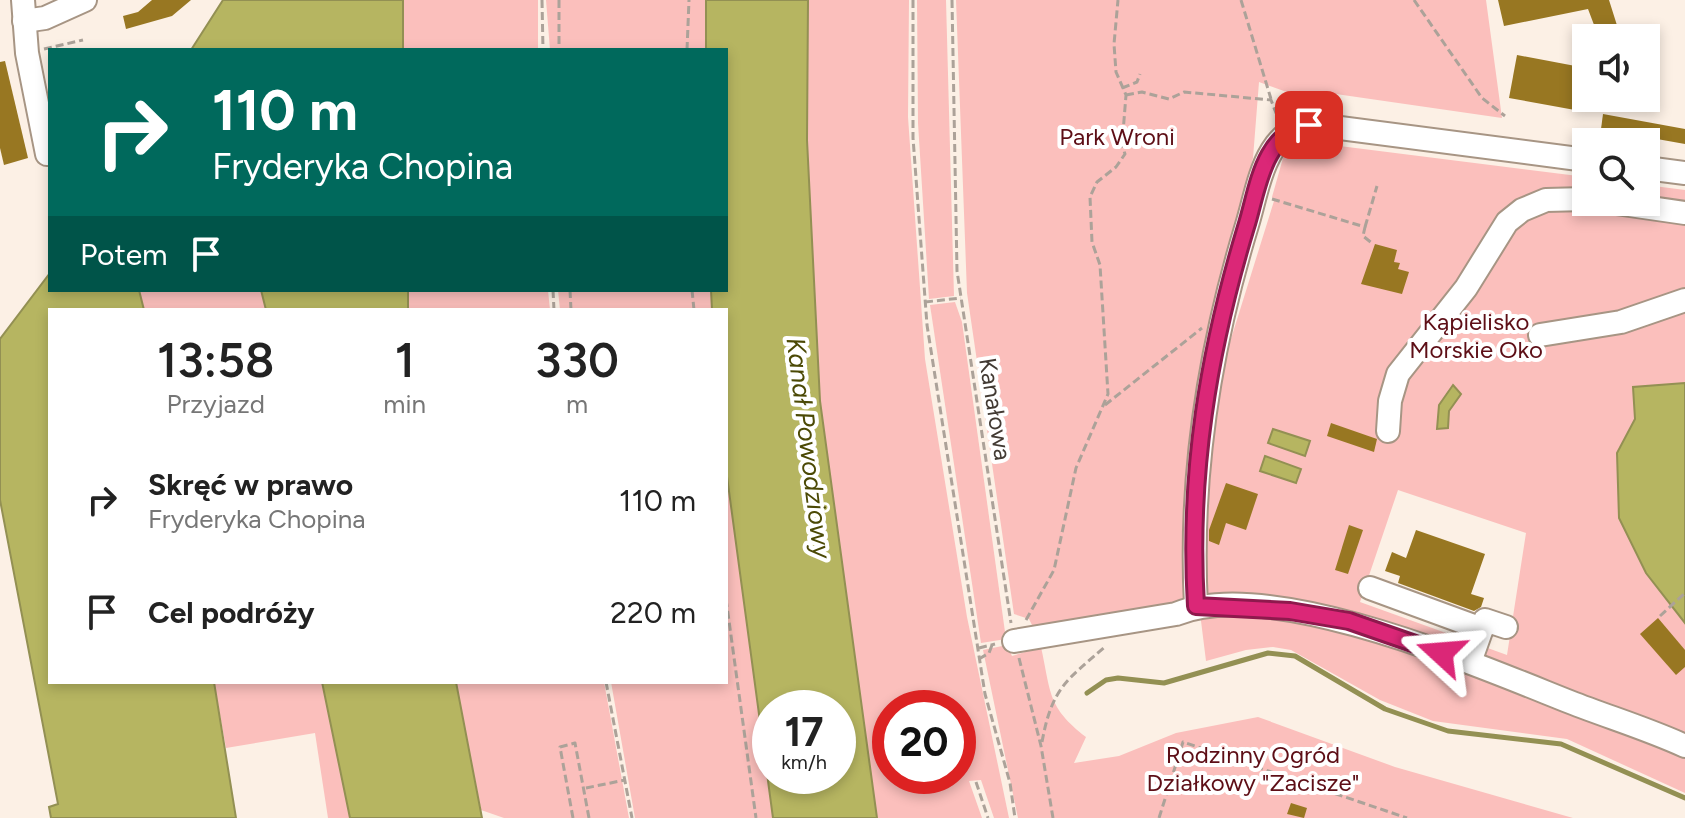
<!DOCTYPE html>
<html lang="pl">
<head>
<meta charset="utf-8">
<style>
	body { margin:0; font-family:Figtree,sans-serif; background:#f2f2f2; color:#222; height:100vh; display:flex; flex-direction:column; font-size:30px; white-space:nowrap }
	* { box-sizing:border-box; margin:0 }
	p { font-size:26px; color:#767676 }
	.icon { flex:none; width:44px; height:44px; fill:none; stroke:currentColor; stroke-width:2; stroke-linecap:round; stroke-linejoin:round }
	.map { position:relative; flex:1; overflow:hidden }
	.drawer { position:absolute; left:48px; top:308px; width:680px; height:376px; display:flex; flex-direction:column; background:#fff; border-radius:0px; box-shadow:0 4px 12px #0003 }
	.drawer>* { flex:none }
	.top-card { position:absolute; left:48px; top:48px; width:680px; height:244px; border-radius:0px; box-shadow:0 4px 12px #0003; background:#00695c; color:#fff; overflow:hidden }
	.tools { position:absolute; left:1572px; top:24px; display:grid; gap:16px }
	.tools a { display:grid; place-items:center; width:88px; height:88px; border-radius:0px; background:#fff; box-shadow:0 4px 12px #0003; font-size:40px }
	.speed { position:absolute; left:752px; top:690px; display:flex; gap:16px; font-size:40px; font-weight:700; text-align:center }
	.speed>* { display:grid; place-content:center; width:104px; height:104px; border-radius:50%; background:#fff; box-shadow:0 4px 12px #0003; line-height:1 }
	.speed small { font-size:20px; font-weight:400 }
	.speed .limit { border:12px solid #d22; background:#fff; color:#111 }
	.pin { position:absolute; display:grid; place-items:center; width:68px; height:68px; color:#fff; margin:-34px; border-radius:16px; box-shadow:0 4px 12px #0006 }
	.me { position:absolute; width:88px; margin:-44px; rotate:289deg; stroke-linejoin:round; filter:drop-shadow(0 0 6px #0008) }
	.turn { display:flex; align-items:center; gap:28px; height:168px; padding:0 32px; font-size:36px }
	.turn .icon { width:104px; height:104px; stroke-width:2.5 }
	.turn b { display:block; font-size:56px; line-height:68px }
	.then { display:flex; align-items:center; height:76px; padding:0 32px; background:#0003; gap:16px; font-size:30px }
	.eta { display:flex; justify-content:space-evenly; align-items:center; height:136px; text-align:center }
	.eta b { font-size:48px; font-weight:600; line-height:56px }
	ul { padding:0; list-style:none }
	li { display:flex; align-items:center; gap:24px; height:112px; padding:0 32px }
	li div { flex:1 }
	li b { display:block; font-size:30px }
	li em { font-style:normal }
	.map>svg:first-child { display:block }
	.green { fill:#fbbfbc; fill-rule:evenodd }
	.water { fill:#b6b561; stroke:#939053; stroke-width:2; fill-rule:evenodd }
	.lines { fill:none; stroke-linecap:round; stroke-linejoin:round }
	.stream { stroke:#939053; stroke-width:5 }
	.building { fill:#987722 }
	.minor-casing { stroke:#a79584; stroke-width:26 }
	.path { stroke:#aca299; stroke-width:3; stroke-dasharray:8 4; stroke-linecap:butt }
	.minor { stroke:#fff; stroke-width:22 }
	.route-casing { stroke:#8e194d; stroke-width:20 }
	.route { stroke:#db2777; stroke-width:14 }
	.labels { text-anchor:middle; stroke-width:8; stroke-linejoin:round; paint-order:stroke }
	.park-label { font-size:24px; fill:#5d0e16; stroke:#fff }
	.street-label { font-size:24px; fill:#423a33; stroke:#fff }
	.water-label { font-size:26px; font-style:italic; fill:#4b4905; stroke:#fff }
</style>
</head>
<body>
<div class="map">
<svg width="1685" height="818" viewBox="0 0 1685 818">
	<rect width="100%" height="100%" fill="#fcf0e5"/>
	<g class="green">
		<rect x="403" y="0" width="135" height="50"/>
		<path d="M546 0H706V50H550Z"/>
		<path d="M808 0H909L908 117 925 359 967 617 1009 818H994L981 780 969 781 982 818H877L820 401 807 140ZM890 708H958V776H890Z"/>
		<path d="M917 0H946L954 296 929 299 918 123Z"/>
		<path d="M956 0H1486L1502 118 1329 93 1320 104 1259 82 1253 158 1224 264 1199 396 1186 600 1036 633 1029 619 1014 614 967 293Z"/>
		<path d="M1300 141 1586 177V202H1646V185L1685 190V793L1567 739 1433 721 1380 700 1291 650 1273 647 1246 650 1206 661 1200 613 1204 498 1220 374 1274 201 1272 197 1285 151ZM1398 490 1526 533 1507 655 1360 602Z"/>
		<path d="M139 290H261L266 310H144Z"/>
		<path d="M408 290H548L550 310H408Z"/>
		<path d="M558 290H711L712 310H560Z"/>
		<path d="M955 302 962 322 1006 639 981 643 930 305Z"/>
		<path d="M726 468 773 818H635L611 682H726Z"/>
		<path d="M1007 645 1012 656 1041 647C1051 692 1047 707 1086 737L1074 763 1119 756 1176 733 1258 717 1395 767 1573 818H1018L983 650Z"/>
		<path d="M214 682H322L350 818H328L315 733 226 748Z"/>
		<path d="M456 682H604L629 818H504L481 810Z"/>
	</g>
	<g class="water">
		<path d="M223 0H403V50H191Z"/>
		<path d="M706 0H808L807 140 820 401 877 818H773L726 469V310H712L711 290H726V50H706ZM838 708V776H770V708Z"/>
		<path d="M50 273V290H139L144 310H50V682H214L236 818H51L49 807 58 804 0 500V339Z"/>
		<path d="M261 290H408V310H266Z"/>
		<path d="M1685 383V623L1646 573 1619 518 1617 453 1635 419 1633 387Z"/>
		<path d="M1453 385 1461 394 1449 411 1448 428 1437 429 1439 405Z"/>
		<path d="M1273 429 1310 441 1305 456 1268 443Z"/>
		<path d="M1265 456 1301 469 1296 483 1260 471Z"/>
		<path d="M322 682H456L482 818H350Z"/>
	</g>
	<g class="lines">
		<path class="stream" d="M1087 693 1106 680 1118 678 1164 683 1268 653 1295 656 1385 709 1448 731 1561 744 1685 798"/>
	</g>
	<g class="building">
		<path d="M152 0H191L172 16 126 29 123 16 138 12Z"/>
		<path d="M1498 0H1609L1621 38H1599L1588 9 1504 26Z"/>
		<path d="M1517 55 1586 68V112L1509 98Z"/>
		<path d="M5 61 28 158 4 165 0 148V62Z"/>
		<path d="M1603 114 1685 129V144L1601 129Z"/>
		<path d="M1375 244 1397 250 1394 262 1400 263 1398 269 1409 272 1402 294 1361 284Z"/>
		<path d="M1331 423 1377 439 1374 452 1327 436Z"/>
		<path d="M1226 483 1258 494 1246 530 1226 523 1219 545 1209 541V530Z"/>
		<path d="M1349 525 1363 530 1348 574 1335 570Z"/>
		<path d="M1416 530 1485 554 1471 594 1484 598 1481 607 1474 611 1398 583 1400 576 1385 571 1392 552 1406 558Z"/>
		<path d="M1658 618 1685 650V667L1676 675 1640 634Z"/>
		<path d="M1291 803 1307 808 1304 818 1287 814Z"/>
	</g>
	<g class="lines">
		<defs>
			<g id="minor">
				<path d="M23 0 27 53 47 154"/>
				<path d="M24 21 45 18 85 0"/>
				<path d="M1646 168 1685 173"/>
				<path d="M1609 202 1685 213"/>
				<path d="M1540 335 1621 322 1685 300"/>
				<path d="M1388 431 1390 401 1398 374 1466 288 1507 222 1522 210 1546 200 1586 199"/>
				<path d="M1370 588 1482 629"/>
				<path d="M1196 606C1189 475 1209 350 1247 225 1259 186 1265 124 1317 125L1586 160"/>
				<path d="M1014 641 1176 614C1269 575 1479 666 1570 702 1608 717 1648 729 1685 746"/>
				<path d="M1470 662 1485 620 1506 627"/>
			</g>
		</defs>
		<use href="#minor" class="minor-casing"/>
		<g class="path">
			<path d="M542 0 543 50"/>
			<path d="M559 0V50"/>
			<path d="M913 0V138L927 325 985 694 1010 783 1015 818"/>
			<path d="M952 0 957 271 1011 623"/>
			<path d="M1241 0 1271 99"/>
			<path d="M1414 0 1482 98 1505 116"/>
			<path d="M44 49 83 40"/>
			<path d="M687 50 689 0"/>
			<path d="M1122 88 1137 82 1140 74"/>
			<path d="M1126 95 1142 92 1169 99 1184 92 1271 100 1278 118"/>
			<path d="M1272 199 1365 227 1363 236 1373 244"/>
			<path d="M1365 227 1377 186"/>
			<path d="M553 290 554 310"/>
			<path d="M570 290 571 310"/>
			<path d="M692 290 694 310"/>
			<path d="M925 302 961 298"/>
			<path d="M1105 405 1202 328"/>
			<path d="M726 599 756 818"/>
			<path d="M1660 616 1685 593"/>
			<path d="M1026 620 1054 570 1076 468 1108 394 1100 265 1092 242 1090 197 1097 182 1116 167 1125 154 1122 145 1126 95 1116 72 1114 44 1118 0"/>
			<path d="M979 648 995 644"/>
			<path d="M1019 658 1041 746 1053 818"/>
			<path d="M979 659 989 653 992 645"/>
			<path d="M606 682 632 818"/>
			<path d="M1042 742C1052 687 1067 680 1106 646"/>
			<path d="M976 782 988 818"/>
			<path d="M586 788 625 780"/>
			<path d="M573 818 560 747 575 743 589 818"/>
			<path d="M1159 818 1183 742 1407 818"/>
		</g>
		<use href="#minor" class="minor"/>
	</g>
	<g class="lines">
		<defs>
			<path id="route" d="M1309 125C1262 134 1258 189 1246 227 1208 353 1188 474 1196 606L1290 611 1349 621 1441 653"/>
		</defs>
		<use href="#route" class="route-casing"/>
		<use href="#route" class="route"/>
	</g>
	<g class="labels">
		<g class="park-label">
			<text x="1117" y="145">Park Wroni</text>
			<text x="1476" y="330">Kąpielisko<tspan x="1476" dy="28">Morskie Oko</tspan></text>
			<text x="1253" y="763">Rodzinny Ogród<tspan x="1253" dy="28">Działkowy "Zacisze"</tspan></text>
		</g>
		<g class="street-label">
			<text transform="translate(995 409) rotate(81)" y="8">Kanałowa</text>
		</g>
		<g class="water-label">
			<text transform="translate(809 448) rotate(83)" y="9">Kanał Powodziowy</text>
		</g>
	</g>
</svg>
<div class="tools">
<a><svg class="icon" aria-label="sound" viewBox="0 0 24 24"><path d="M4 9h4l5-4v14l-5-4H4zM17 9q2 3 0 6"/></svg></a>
<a><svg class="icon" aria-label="search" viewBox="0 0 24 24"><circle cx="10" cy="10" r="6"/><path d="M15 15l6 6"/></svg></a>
</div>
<div class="speed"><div>17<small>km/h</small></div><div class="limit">20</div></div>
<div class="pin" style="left:1309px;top:125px;background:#d93025"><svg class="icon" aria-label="arrive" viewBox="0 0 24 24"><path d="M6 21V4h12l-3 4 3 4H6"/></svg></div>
<svg class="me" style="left:1441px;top:653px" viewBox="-20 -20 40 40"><path d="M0-17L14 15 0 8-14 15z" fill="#db2777" stroke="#fff" stroke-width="4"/></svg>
<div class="top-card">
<div class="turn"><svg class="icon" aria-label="right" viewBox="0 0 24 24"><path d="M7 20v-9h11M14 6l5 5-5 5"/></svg><div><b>110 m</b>Fryderyka Chopina</div></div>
<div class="then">Potem<svg class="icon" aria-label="arrive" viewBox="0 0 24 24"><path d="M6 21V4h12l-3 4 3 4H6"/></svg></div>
</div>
<section class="drawer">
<div class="eta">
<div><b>13:58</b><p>Przyjazd</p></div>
<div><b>1</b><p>min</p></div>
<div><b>330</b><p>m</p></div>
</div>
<ul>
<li><svg class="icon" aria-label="right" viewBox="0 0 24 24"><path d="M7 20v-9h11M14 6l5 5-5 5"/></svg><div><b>Skręć w prawo</b><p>Fryderyka Chopina</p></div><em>110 m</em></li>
<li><svg class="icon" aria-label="arrive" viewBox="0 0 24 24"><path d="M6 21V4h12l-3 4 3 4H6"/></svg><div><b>Cel podróży</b></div><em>220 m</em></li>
</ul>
</section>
</div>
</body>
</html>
